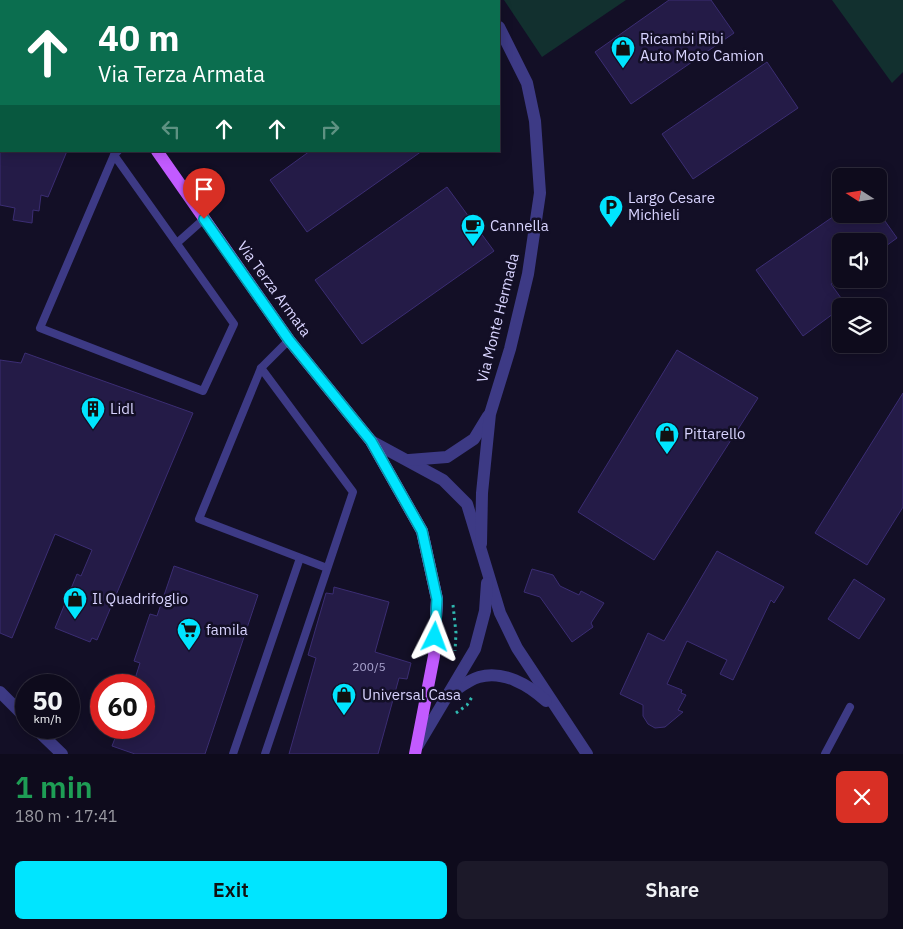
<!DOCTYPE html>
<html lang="en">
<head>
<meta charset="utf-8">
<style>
	body { margin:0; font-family:"IBM Plex Sans",sans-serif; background:#1c1929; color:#f1f3f6; height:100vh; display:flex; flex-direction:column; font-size:19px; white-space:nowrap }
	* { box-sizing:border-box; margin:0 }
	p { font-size:16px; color:#9b9ba3 }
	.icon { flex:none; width:28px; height:28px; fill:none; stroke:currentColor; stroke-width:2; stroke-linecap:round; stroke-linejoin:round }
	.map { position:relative; height:754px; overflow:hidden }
	.side { display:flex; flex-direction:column; background:#0e0b1c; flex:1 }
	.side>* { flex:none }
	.banner { position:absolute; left:0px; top:0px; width:500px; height:152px; box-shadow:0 2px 12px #0003,0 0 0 1px #2e2b3b; background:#0b6e4f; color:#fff; overflow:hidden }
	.needle { width:32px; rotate:282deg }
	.buttons { position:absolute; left:832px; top:168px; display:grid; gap:10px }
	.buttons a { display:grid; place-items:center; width:55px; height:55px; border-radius:8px; background:#0e0b1c; box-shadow:0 2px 12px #0003,0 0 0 1px #2e2b3b; font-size:25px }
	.speed { position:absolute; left:15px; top:674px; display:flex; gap:10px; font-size:25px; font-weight:700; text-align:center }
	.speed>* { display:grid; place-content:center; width:65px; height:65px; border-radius:50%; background:#0e0b1c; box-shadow:0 2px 12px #0003,0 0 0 1px #2e2b3b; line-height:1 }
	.speed small { font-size:12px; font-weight:400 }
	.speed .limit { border:8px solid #d22; background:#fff; color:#111 }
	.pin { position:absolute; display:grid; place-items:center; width:42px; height:42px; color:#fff; margin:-51px -21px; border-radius:50% 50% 50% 0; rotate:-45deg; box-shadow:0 0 5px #0007 }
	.pin .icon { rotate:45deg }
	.me { position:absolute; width:55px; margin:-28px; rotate:3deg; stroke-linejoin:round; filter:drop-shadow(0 0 4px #0008) }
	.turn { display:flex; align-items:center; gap:18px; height:105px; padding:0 15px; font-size:22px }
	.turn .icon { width:65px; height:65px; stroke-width:2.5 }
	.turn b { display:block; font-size:35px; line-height:42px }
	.lanes { display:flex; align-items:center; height:48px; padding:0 15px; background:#0003; justify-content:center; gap:25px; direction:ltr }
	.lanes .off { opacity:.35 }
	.round { display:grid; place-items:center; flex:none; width:52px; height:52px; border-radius:8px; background:#1c1929 }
	.overview { display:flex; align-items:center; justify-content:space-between; height:85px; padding:0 15px }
	h1 { font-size:30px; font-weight:600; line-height:38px; color:#1e9e55 }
	.button { display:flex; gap:10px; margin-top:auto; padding:10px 15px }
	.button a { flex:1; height:58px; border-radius:8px; background:#00e5ff; color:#111; font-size:20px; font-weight:600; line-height:58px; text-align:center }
	.button a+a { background:#1c1929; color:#f1f3f6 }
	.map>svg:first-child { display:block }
	.green { fill:#12302f }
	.building { fill:#241b47; stroke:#3b2d73 }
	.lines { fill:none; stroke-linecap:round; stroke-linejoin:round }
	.path { stroke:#2fb8b0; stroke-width:3; stroke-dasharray:2.5 4; stroke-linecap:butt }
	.lane { stroke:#3d3a85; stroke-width:8 }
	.street { stroke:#3d3a85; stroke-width:12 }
	.primary { stroke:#c25bff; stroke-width:12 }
	.route-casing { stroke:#0095a6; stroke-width:12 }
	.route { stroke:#00e5ff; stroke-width:9 }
	.labels { text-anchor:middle; stroke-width:5; stroke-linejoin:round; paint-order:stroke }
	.number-label { font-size:12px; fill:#aca6d1 }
	.poi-label { font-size:15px; fill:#d9d4ff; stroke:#130f26; text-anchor:start }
	.street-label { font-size:15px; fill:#d9d4ff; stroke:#130f26 }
</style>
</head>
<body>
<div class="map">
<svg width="903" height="754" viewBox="0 0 903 754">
	<rect width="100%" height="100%" fill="#130f26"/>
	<g class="green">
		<path d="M504 0H626L542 57Z"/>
		<path d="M832 0H903V72L892 83Z"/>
	</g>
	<g class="building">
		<path d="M669 0H711L734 33 631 104 595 52Z"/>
		<path d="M767 62 798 108 693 179 662 134Z"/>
		<path d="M0 151H67L48 197 41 195 39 211 33 210 32 223 13 220 15 208 0 205Z"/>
		<path d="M310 151H422L307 232 270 180Z"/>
		<path d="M447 187 494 251 362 344 315 280Z"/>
		<path d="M837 214H880L897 238 879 251V241H841V277L831 284 846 305 841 306V308L803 336 756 270Z"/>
		<path d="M677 350 758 398 654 560 578 512Z"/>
		<path d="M25 353 193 413 97 640 92 638 90 642 55 628 77 574 81 576 92 550 55 534 12 638 0 633V360L21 363Z"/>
		<path d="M903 393V507L867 565 815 533Z"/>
		<path d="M717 551 784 587 774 603 771 600 733 680 720 674 727 660 687 641 667 684 682 690 681 693 686 695 678 710 683 712 665 727 655 728 648 724 643 716V705L620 694 648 633 664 641Z"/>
		<path d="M174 566 258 595 205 754H135L112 746 119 728H144V685H133L140 663 134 661 150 614 157 616Z"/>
		<path d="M532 569 553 575 560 586 579 595 581 591 604 603 591 623 593 627 572 642 540 597 524 592Z"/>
		<path d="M854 579 885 599 859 639 828 619Z"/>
		<path d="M334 587 389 602 375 652 411 663 407 679 399 678 378 754H289L316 658 308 655 326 593 333 594Z"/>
	</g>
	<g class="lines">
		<g class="path">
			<path d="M68 0 69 1"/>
			<path d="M453 605 456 633 455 651"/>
			<path d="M456 713 467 705 472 697"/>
		</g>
		<g class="lane">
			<path d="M114 155 234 324 203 391 40 328 114 155 118 151"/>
			<path d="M177 243 204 219"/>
			<path d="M289 340 261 368 199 519 327 568"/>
			<path d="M261 368 353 492 265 754"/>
			<path d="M233 754 300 558"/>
			<path d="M825 754 850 707"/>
		</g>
		<g class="street">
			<path d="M485 0 486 1"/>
			<path d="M371 441 443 480 467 504 500 613 517 648 587 754"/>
			<path d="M409 460 447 457 474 439 488 416"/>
			<path d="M481 544 482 493 490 414 510 349 528 274 540 193 535 121 527 83 499 27"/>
			<path d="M0 692 26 718"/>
			<path d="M448 695C458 689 468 680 479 677 503 670 529 685 546 701"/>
			<path d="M35 728 62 754"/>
			<path d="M418 745 475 649 485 611 487 583"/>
		</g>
		<g class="primary">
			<path d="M50 0 51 1"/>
			<path d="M157 151 289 340 371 441 422 531 437 599 434 656 415 754"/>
		</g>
	</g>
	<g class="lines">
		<defs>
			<path id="route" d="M204 219 289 340 371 441 422 531 437 599 435 637"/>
		</defs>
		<use href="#route" class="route-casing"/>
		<use href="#route" class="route"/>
	</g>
	<defs>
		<symbol id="shop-pin" viewBox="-11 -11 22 30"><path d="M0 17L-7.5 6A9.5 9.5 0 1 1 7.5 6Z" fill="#00e5ff" stroke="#130f26"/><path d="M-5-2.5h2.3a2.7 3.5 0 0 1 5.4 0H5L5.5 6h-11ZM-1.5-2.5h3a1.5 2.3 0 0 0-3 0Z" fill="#111"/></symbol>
		<symbol id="parking-pin" viewBox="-11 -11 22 30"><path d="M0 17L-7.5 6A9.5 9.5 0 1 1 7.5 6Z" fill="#00e5ff" stroke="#130f26"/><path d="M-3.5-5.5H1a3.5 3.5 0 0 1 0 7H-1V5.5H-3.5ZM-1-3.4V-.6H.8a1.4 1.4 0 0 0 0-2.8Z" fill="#111"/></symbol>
		<symbol id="cafe-pin" viewBox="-11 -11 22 30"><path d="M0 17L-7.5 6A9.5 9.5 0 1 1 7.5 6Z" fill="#00e5ff" stroke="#130f26"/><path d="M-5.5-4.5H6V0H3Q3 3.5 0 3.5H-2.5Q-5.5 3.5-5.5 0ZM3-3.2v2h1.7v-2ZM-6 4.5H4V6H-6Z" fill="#111"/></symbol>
		<symbol id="building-pin" viewBox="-11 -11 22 30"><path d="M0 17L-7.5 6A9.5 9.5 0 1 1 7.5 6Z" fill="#00e5ff" stroke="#130f26"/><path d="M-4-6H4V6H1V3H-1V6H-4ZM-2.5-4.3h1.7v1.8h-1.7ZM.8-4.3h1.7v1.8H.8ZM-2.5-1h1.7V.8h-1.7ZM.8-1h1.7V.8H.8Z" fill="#111"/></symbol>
		<symbol id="supermarket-pin" viewBox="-11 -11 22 30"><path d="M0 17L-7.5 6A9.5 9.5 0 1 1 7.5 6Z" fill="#00e5ff" stroke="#130f26"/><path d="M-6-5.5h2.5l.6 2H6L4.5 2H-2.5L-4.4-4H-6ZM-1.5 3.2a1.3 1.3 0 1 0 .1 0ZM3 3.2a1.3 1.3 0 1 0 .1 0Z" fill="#111"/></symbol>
	</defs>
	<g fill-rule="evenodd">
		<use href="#shop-pin" x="609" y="34" width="28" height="38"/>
		<use href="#parking-pin" x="597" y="193" width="28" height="38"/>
		<use href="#cafe-pin" x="459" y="212" width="28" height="38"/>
		<use href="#building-pin" x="79" y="395" width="28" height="38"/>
		<use href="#shop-pin" x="653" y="420" width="28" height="38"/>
		<use href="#shop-pin" x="61" y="585" width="28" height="38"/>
		<use href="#supermarket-pin" x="175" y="616" width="28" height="38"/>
		<use href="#shop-pin" x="330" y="681" width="28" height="38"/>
	</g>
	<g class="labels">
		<g class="number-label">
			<text x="369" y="671">200/5</text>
		</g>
		<g class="poi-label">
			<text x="640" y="44">Ricambi Ribi<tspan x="640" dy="17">Auto Moto Camion</tspan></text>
			<text x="628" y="203">Largo Cesare<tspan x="628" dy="17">Michieli</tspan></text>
			<text x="490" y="231">Cannella</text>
			<text x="110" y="414">Lidl</text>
			<text x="684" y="439">Pittarello</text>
			<text x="92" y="604">Il Quadrifoglio</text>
			<text x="206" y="635">famila</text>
			<text x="362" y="700">Universal Casa</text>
		</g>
		<g class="street-label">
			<text transform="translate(274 289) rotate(54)" y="5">Via Terza Armata</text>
			<text transform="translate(498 318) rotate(-76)" y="5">Via Monte Hermada</text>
		</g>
	</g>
</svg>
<div class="buttons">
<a><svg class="needle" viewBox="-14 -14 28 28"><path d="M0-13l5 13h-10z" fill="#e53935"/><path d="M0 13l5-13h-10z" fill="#9b9ba3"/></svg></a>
<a><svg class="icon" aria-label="sound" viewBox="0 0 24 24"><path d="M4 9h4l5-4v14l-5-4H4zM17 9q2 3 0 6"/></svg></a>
<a><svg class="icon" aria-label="layers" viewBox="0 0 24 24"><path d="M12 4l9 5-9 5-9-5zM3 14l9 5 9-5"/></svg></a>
</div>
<div class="speed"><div>50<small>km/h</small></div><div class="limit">60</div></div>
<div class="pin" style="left:204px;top:219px;background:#d93025"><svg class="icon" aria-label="arrive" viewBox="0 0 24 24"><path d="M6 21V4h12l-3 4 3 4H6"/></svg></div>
<svg class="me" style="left:435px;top:637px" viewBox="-20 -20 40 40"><path d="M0-17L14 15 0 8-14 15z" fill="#00e5ff" stroke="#fff" stroke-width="4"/></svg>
<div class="banner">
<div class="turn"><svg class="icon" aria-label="ahead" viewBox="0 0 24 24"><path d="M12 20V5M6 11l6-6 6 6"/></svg><div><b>40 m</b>Via Terza Armata</div></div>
<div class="lanes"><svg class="icon off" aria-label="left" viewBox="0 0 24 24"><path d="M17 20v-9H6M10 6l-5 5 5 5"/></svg><svg class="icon" aria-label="ahead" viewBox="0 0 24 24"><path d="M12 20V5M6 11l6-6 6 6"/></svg><svg class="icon" aria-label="ahead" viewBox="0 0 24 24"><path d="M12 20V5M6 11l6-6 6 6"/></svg><svg class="icon off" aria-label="right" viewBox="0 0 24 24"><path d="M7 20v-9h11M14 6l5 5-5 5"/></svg></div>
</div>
</div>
<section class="side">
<div class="overview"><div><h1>1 min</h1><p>180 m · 17:41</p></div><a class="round" style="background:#d93025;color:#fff"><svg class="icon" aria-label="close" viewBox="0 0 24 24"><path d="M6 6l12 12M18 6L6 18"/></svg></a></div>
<div class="button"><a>Exit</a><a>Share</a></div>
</section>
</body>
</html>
